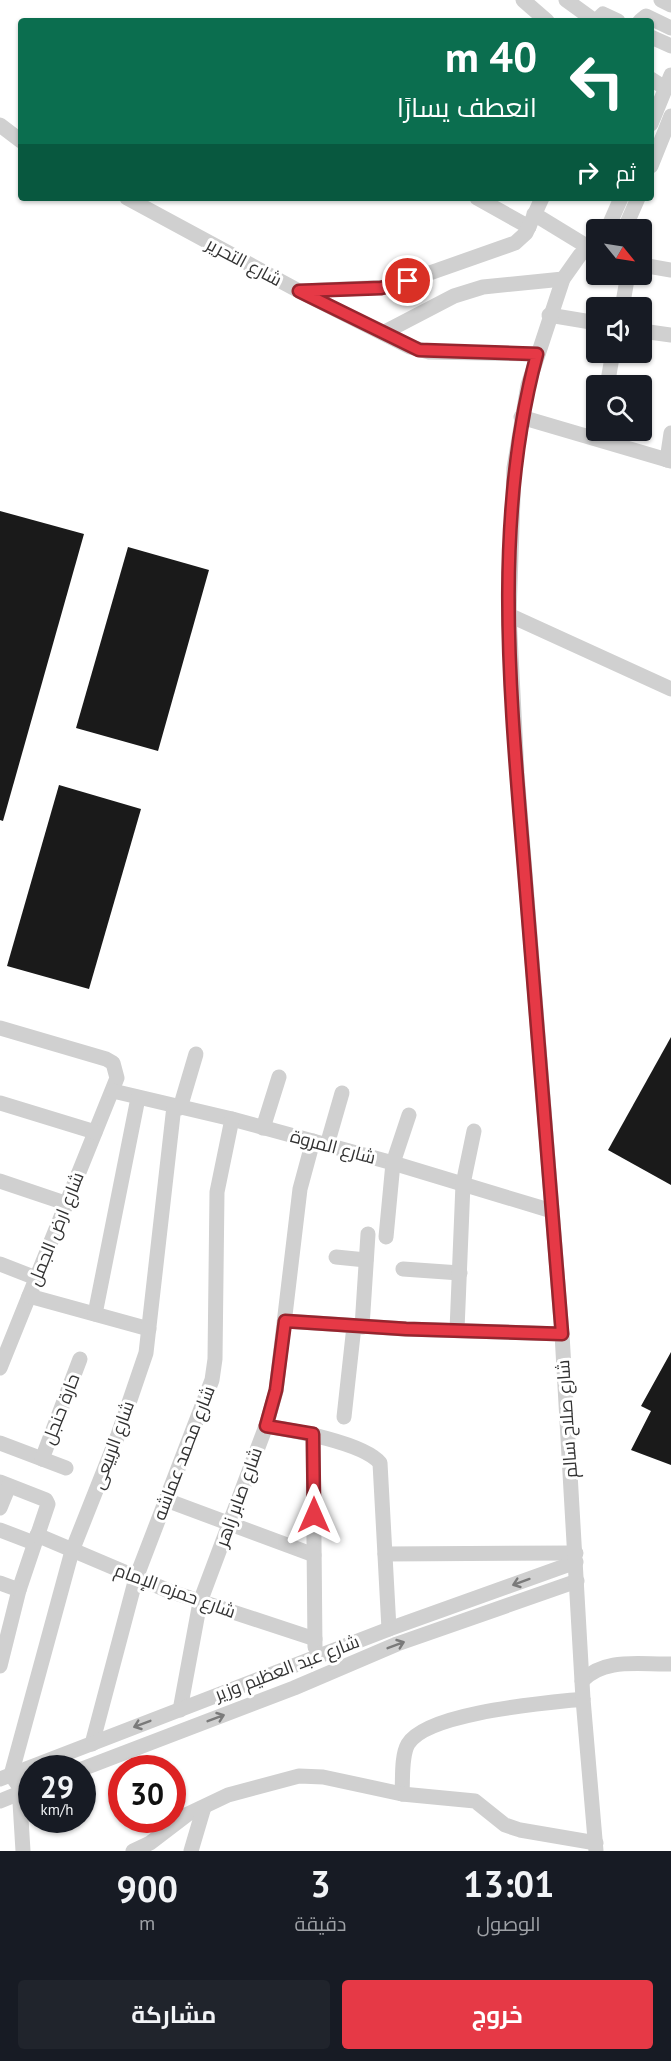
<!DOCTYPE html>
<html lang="ar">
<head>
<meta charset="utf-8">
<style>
	body { margin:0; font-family:"PT Sans",Cairo,sans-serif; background:#20242c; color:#f1f3f6; direction:rtl; height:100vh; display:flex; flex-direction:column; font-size:22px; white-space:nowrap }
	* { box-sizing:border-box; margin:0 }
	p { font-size:20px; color:#9ea1a6 }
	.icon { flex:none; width:33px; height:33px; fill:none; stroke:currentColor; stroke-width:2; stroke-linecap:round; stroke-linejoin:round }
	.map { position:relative; height:1851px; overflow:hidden; direction:ltr }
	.drawer { display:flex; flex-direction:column; background:#171b24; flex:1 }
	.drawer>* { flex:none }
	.top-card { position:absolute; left:18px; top:18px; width:636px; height:183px; border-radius:6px; box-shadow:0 2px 4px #0004; direction:rtl; background:#0b6e4f; color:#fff; overflow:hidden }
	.needle { width:39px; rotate:120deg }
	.buttons { position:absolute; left:586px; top:219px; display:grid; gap:12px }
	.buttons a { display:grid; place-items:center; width:66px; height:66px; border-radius:6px; background:#171b24; box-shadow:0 2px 4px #0004; font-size:30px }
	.speed { position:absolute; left:18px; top:1755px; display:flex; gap:12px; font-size:30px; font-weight:700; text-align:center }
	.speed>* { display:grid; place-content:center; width:78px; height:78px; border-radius:50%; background:#171b24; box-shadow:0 2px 4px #0004; line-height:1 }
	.speed small { font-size:15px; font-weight:400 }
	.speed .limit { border:9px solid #d22; background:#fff; color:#111 }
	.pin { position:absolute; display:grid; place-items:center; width:51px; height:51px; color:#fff; margin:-26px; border:3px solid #fff; border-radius:50%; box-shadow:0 2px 6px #0007 }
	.me { position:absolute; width:66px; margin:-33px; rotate:0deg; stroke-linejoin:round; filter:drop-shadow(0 0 4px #0008) }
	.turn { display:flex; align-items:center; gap:21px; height:126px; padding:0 18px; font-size:27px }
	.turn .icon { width:78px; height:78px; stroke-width:2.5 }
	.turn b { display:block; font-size:42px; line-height:51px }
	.then { display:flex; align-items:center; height:57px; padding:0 18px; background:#0003; gap:12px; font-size:22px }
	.eta { display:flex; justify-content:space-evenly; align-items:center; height:102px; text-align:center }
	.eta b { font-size:36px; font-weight:700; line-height:42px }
	.cta { display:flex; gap:12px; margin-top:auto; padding:12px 18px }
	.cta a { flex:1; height:69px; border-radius:6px; background:#e63946; color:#fff; font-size:24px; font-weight:700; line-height:69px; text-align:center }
	.cta a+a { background:#20242c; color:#f1f3f6 }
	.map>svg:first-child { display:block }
	.building { fill:#1a1a1a }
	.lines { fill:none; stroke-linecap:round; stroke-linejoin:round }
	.minor { stroke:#d0d0d0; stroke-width:15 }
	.oneway { stroke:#7a7a7a }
	.route-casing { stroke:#96252e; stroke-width:15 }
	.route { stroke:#e63946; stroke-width:10 }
	.labels { text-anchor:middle; stroke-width:6; stroke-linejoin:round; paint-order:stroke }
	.street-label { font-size:18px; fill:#333; stroke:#fff }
</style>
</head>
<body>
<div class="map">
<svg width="671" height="1851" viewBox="0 0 671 1851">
	<rect width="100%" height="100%" fill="#fff"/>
	<g class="building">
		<path d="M0 511 84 534 3 821 0 820Z"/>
		<path d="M128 547 209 570 158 751 76 728Z"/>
		<path d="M59 785 141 809 89 989 7 966Z"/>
		<path d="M671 1037V1185L608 1150Z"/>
		<path d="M671 1352V1465L631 1450 651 1411 641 1406Z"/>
	</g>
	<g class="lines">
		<g class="minor">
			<path d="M523 0 547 21"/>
			<path d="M566 0 595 21"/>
			<path d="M661 0 671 5"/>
			<path d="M596 21 603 14 618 21"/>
			<path d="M640 21 646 16 671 28"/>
			<path d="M651 37 671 46"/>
			<path d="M651 79 665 88"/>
			<path d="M651 124 671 75"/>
			<path d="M0 125 21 141"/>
			<path d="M651 166 671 116"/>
			<path d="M127 198 299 291 410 347 429 352 537 354"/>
			<path d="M477 198 529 227"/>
			<path d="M534 214 588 247"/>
			<path d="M607 230 621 198"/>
			<path d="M624 230 638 198"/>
			<path d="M642 265 671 270"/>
			<path d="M300 291 390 287 515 243 526 233 542 198"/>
			<path d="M622 308 628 274"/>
			<path d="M549 315 597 323"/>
			<path d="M642 331 671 335"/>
			<path d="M383 333 454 296 483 287 563 279"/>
			<path d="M607 386 613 352"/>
			<path d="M521 417 671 461"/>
			<path d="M667 460 671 433"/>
			<path d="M509 615 671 689"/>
			<path d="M0 1028 106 1059 113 1063 117 1078 0 1368"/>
			<path d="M113 1091 232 1119 393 1163 552 1211"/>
			<path d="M0 1103 95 1132"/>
			<path d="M180 1108 196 1054"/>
			<path d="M263 1128 279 1077"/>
			<path d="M327 1145 342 1093"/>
			<path d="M0 1181 68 1204"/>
			<path d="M386 1237 393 1163 409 1115"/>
			<path d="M336 1257 366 1260"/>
			<path d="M0 1264 36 1278"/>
			<path d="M403 1269 460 1273"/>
			<path d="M29 1296 149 1329"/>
			<path d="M95 1314 138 1098"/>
			<path d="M285 1321 406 1329 562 1334"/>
			<path d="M362 1327 368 1234"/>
			<path d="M457 1330 463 1184 474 1131"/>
			<path d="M344 1417 354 1326"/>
			<path d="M266 1426C292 1430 364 1443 380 1463L389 1629"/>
			<path d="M313 1434 315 1647"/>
			<path d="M0 1443 66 1468"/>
			<path d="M42 1459 80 1359"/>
			<path d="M0 1482 46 1500 48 1504 19 1590 0 1666"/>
			<path d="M166 1500 314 1555"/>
			<path d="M0 1508 9 1486"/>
			<path d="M0 1530 34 1543"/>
			<path d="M37 1535 169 1591 315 1639"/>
			<path d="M385 1554 576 1553"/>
			<path d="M0 1583 19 1590"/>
			<path d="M582 1681C604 1657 641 1665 671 1664"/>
			<path d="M180 1710 200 1602 266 1426 276 1391 300 1189 313 1141"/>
			<path d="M92 1744 136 1578 212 1380 215 1359 217 1192 232 1119"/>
			<path d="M82 1769 294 1688 397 1644 577 1581"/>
			<path d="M0 1779 389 1629 576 1562"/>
			<path d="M402 1794C403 1779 401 1756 408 1744 427 1712 547 1703 583 1699"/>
			<path d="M0 1801 32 1788"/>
			<path d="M23 1851 19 1786 11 1775 72 1551 118 1435 146 1353 174 1106"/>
			<path d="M133 1851 150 1843 188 1814 228 1795 299 1776 323 1777 402 1794 475 1801 505 1825 520 1830 596 1843"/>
			<path d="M191 1851 204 1807"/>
			<path d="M596 1851 583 1699 562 1334 517 773 509 615 514 468 528 385 563 279 580 255 597 240"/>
		</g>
	</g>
	<defs><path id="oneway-shaft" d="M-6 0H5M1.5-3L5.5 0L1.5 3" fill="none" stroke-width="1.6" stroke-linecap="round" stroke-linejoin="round" transform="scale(1.5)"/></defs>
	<g class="oneway">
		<use href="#oneway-shaft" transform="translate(521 1582) rotate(160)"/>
		<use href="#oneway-shaft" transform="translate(396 1645) rotate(-21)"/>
		<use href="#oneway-shaft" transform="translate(216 1718) rotate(-21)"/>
		<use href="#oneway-shaft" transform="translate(142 1724) rotate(159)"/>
	</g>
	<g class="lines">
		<defs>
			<path id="route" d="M314 1515 313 1434 266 1426 276 1390 285 1321 406 1329 562 1334C550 1186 538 1038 526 890 512 713 490 528 537 354L419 350 299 291 381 288 408 281"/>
		</defs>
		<use href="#route" class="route-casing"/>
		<use href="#route" class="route"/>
	</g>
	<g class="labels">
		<g class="street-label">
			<text transform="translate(244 262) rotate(28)" y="6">شارع التحرير</text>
			<text transform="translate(333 1147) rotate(15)" y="6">شارع المروة</text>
			<text transform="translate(56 1229) rotate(-68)" y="6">شارع ارض الجمل</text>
			<text transform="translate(61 1409) rotate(-69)" y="6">حارة حنجل</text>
			<text transform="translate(567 1419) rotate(-94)" y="6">شارع صلاح سالم</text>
			<text transform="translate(113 1445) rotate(-70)" y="6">شارع الربيعى</text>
			<text transform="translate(184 1453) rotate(-69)" y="6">شارع محمد عماشه</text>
			<text transform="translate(239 1497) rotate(-70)" y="6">شارع صابر زاهر</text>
			<text transform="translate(175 1591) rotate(20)" y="6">شارع حمزه الإمام</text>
			<text transform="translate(287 1668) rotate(-21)" y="6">شارع عبد العظيم وزير</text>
		</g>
	</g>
</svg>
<div class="buttons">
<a><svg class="needle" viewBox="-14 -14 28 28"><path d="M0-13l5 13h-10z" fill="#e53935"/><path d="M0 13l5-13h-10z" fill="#9ea1a6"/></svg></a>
<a><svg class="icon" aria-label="sound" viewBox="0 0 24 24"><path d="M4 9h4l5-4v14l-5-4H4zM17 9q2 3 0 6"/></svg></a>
<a><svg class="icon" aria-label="search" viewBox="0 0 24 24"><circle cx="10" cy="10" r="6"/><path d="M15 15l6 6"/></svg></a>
</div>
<div class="speed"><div>29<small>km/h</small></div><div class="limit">30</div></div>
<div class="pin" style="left:408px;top:281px;background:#d93025"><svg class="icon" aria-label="arrive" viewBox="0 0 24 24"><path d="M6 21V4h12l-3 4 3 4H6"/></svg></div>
<svg class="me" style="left:314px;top:1515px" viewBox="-20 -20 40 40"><path d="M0-17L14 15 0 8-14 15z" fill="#e63946" stroke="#fff" stroke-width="4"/></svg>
<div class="top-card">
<div class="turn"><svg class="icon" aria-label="left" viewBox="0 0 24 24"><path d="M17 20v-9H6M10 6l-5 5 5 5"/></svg><div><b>40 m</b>انعطف يسارًا</div></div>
<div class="then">ثم<svg class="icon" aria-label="right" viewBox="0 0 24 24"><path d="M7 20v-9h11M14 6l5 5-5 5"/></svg></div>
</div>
</div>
<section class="drawer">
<div class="eta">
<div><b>13:01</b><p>الوصول</p></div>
<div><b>3</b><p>دقيقة</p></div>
<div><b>900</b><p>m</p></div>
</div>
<div class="cta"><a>خروج</a><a>مشاركة</a></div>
</section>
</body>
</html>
